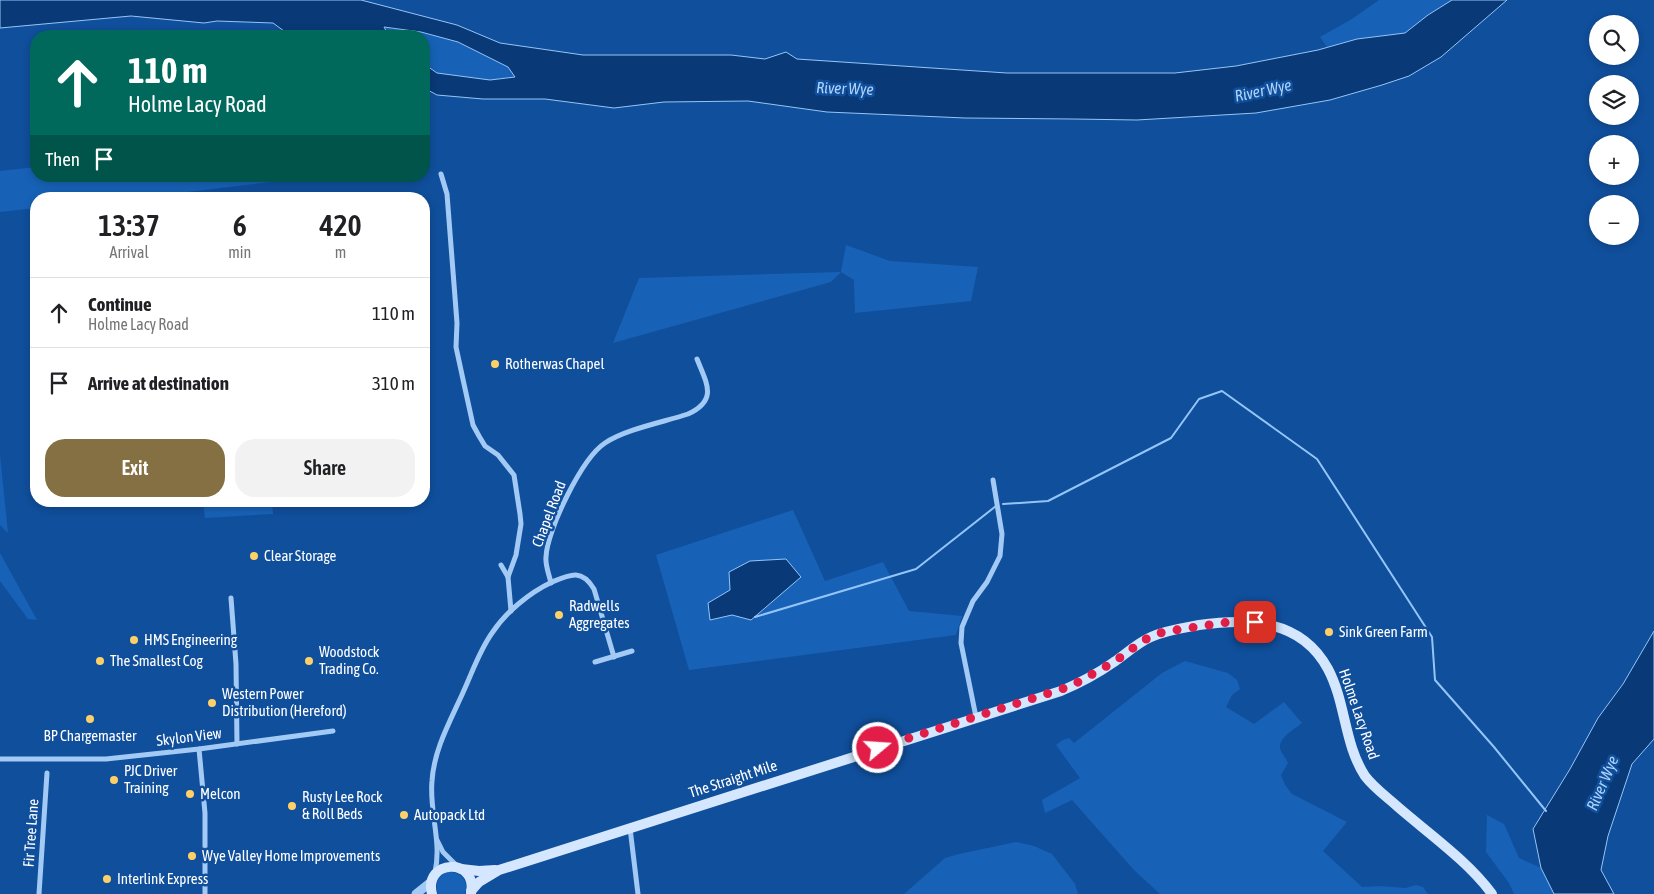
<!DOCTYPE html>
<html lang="en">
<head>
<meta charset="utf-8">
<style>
	body { margin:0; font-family:"Asap Condensed",sans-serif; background:#f2f2f2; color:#202124; height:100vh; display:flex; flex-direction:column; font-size:19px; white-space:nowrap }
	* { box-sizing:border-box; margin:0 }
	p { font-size:16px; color:#757577 }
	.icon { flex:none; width:28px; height:28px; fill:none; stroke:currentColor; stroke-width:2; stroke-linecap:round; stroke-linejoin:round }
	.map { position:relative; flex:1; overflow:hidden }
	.sheet { position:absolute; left:30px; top:192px; width:400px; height:315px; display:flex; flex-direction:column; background:#fff; border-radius:20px; box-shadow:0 2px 8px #0003 }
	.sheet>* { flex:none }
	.hud { position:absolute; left:30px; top:30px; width:400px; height:152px; border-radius:20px; box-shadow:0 2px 8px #0003; background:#00695c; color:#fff; overflow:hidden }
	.tools { position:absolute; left:1589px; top:15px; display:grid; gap:10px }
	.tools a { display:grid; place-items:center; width:50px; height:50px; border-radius:50%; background:#fff; box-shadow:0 2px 8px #0003; font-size:25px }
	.pin { position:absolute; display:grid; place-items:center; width:42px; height:42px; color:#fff; margin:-21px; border-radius:10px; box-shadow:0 2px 8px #0006 }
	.me { position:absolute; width:55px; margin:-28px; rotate:72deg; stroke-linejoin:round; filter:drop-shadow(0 0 4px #0008) }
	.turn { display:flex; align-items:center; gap:18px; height:105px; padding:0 15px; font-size:22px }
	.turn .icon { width:65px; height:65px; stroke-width:2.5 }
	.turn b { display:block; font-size:35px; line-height:42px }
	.then { display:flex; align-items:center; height:48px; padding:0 15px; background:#0003; gap:10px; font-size:19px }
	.eta { display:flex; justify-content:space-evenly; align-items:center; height:85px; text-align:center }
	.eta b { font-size:30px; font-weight:600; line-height:35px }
	.cta { display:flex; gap:10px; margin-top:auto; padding:10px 15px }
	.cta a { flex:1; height:58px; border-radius:20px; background:#847043; color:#fff; font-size:20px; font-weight:600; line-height:58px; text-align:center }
	.cta a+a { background:#f2f2f2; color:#202124 }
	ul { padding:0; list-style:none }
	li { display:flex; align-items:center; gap:15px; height:70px; padding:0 15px; border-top:1px solid #e0e0e0 }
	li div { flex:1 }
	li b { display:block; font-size:19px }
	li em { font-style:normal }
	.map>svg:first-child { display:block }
	.green { fill:#1762b7 }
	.water { fill:#093a77; stroke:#95c5f8 }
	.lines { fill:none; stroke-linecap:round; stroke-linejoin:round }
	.stream { stroke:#95c5f8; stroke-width:2 }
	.minor { stroke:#a3caf5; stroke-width:5 }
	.tertiary { stroke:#a3caf5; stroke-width:9 }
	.secondary { stroke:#d4e7fe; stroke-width:10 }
	.route { stroke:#e11d48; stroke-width:9; stroke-dasharray:0 16.2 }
	.poi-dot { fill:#ffd068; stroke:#104f9c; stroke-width:2 }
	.labels { text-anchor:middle; stroke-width:5; stroke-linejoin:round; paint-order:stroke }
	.poi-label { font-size:15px; fill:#fff; stroke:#104f9c; text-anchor:start }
	.street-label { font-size:15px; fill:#fff; stroke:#104f9c }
	.water-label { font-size:16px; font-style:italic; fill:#b0d4fb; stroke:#104f9c }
</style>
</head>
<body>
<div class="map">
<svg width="1654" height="894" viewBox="0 0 1654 894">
	<rect width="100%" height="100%" fill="#104f9c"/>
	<g class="green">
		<path d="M1379 0H1452L1405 33 1357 39 1327 47 1320 37 1352 19Z"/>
		<path d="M383 27 421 32 458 42 508 67 515 77 490 80 437 73 424 64V36H389Z"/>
		<path d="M36 167V176H320L130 199H36V208L0 212V171Z"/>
		<path d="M846 245 890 261 978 267 971 301 855 313 854 280 841 272 831 282 613 343 639 278 841 272Z"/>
		<path d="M0 455 8 533 0 525Z"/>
		<path d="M203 501H272L273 514 205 518Z"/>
		<path d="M793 510 825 581 883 562 909 611 962 616 956 635 689 670 656 555Z"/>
		<path d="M0 553 37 620 28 619 0 581Z"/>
		<path d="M1185 661 1228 673 1237 680 1240 689 1232 695 1226 707 1254 724 1284 702 1302 723C1295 729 1279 737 1280 748 1281 753 1286 758 1288 763L1281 775 1285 785 1292 794 1347 822 1323 851 1362 887 1380 886 1405 888 1416 885 1423 887 1428 894H1160L1134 870 1072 800 1045 813 1042 800 1080 778 1056 745 1063 740 1069 738 1074 743 1162 673Z"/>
		<path d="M1487 815 1504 824 1519 858 1541 868 1554 894H1514L1509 883 1486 852Z"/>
		<path d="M1016 842 1034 846 1052 854 1075 884 1078 894H904L945 858 959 854Z"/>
		<path d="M447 872C461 871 469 881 465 894H438C435 884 437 877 447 872Z"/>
	</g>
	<g class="water">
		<path d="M0 0H361L457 25 500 43 583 55H731L765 59 786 52 797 59 1007 73H1175L1236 66 1318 50 1357 39 1405 33 1428 15 1452 0H1507L1441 57 1409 76 1382 85 1330 100 1256 113 1137 120 1074 119 965 118 827 112 748 101 664 102 614 108 545 99H483L437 95 424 88V64L437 73 490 80 515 77 508 67 458 42 421 32 384 27 389 36H299L284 31 273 23 217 21 204 23 131 16 0 28Z"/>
		<path d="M786 559 801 577 751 620 732 615 710 620 708 603 730 590 729 572 750 561Z"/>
		<path d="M1654 631V739L1632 764 1608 836 1601 870 1614 894H1554L1541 868 1533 829 1570 769 1598 718 1623 684Z"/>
	</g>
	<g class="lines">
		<g class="stream">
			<path d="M1003 504 1048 501 1171 438 1199 399 1222 391 1317 459 1432 637 1435 680 1494 747 1546 811"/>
			<path d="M755 617 916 569 996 506"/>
		</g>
		<g class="minor">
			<path d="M441 174 447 194 457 323 456 347 464 384 473 425 479 436 485 446 498 455 514 475 520 514 521 524 516 555 508 577"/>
			<path d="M501 565 508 577 511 611"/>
			<path d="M551 583C549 574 545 565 546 557 547 530 582 458 605 443 626 429 664 422 688 414 718 400 707 384 697 359"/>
			<path d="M231 598 236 664 237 744"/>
			<path d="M595 662 632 651"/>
			<path d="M976 717 961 643 962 627 973 601 987 582 1000 556 1002 534 993 480"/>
			<path d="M199 749 205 813V894"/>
			<path d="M0 759H106L199 749 333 731"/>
			<path d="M630 828 638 894"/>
			<path d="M437 840 443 852 456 865"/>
			<path d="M435 872C442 842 429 811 432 781 434 748 452 718 465 688 473 670 480 650 492 633 506 612 529 593 552 582 571 574 582 569 594 589L614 657"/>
			<path d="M39 894 47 773"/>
		</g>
		<path class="tertiary" d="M416 894 431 882"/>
		<g class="secondary">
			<path d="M461 869 479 871 495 870"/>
			<path d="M471 891 479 882 499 870 1061 691C1080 683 1097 674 1114 662 1126 654 1137 643 1151 637 1166 630 1183 628 1199 625 1249 618 1301 619 1328 669 1346 703 1344 744 1365 776 1374 788 1387 797 1398 807 1428 833 1469 862 1492 894"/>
			<path d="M432 894C423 859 478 857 471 893"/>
		</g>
	</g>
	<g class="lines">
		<path class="route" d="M878 748 1071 686 1114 662 1144 640 1163 632 1229 622H1255"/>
	</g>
	<g class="poi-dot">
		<circle cx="495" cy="364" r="5"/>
		<circle cx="254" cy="556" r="5"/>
		<circle cx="559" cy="615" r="5"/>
		<circle cx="1329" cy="632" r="5"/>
		<circle cx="134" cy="640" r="5"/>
		<circle cx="100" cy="661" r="5"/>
		<circle cx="309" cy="661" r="5"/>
		<circle cx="212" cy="703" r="5"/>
		<circle cx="90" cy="719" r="5"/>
		<circle cx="114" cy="780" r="5"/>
		<circle cx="190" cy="794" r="5"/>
		<circle cx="292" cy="806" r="5"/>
		<circle cx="404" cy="815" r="5"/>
		<circle cx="192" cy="856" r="5"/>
		<circle cx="107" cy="879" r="5"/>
	</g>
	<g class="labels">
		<g class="poi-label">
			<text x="505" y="369">Rotherwas Chapel</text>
			<text x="264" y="561">Clear Storage</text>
			<text x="569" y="611">Radwells<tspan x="569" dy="17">Aggregates</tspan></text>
			<text x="1339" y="637">Sink Green Farm</text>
			<text x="144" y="645">HMS Engineering</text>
			<text x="319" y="657">Woodstock<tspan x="319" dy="17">Trading Co.</tspan></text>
			<text x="110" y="666">The Smallest Cog</text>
			<text x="222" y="699">Western Power<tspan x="222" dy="17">Distribution (Hereford)</tspan></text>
			<text x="90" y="741" text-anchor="middle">BP Chargemaster</text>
			<text x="124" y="776">PJC Driver<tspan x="124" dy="17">Training</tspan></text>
			<text x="200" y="799">Melcon</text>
			<text x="302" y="802">Rusty Lee Rock<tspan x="302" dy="17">&amp; Roll Beds</tspan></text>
			<text x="414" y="820">Autopack Ltd</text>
			<text x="202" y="861">Wye Valley Home Improvements</text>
			<text x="117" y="884">Interlink Express</text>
		</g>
		<g class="street-label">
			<text transform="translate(549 514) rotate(-69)" y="5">Chapel Road</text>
			<text transform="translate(1359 714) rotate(71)" y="5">Holme Lacy Road</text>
			<text transform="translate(189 737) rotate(-7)" y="5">Skylon View</text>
			<text transform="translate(733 779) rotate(-18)" y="5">The Straight Mile</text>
			<text transform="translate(31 833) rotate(-86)" y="5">Fir Tree Lane</text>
		</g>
		<g class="water-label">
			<text transform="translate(845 88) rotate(2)" y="6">River Wye</text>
			<text transform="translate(1263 90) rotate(-12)" y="6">River Wye</text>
			<text transform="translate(1602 783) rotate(-67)" y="6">River Wye</text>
		</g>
	</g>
</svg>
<div class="tools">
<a><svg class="icon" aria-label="search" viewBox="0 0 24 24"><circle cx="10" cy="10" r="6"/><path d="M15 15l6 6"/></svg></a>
<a><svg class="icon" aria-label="layers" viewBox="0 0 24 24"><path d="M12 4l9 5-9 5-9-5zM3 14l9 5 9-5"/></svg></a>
<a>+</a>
<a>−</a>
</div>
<div class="pin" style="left:1255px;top:622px;background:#d93025"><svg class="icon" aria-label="arrive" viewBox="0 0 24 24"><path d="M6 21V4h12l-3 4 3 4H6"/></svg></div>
<svg class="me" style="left:878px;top:748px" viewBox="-20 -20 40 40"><circle r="17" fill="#e11d48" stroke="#fff" stroke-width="3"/><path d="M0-11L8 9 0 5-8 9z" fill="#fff"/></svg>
<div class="hud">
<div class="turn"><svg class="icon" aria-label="ahead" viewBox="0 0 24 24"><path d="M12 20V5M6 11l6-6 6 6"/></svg><div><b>110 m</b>Holme Lacy Road</div></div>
<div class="then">Then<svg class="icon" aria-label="arrive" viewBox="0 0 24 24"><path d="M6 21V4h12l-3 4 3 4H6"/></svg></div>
</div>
<section class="sheet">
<div class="eta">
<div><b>13:37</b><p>Arrival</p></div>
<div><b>6</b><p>min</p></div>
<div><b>420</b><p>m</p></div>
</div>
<ul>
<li><svg class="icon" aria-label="ahead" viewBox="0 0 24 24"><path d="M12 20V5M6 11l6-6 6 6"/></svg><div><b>Continue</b><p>Holme Lacy Road</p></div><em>110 m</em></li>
<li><svg class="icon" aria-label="arrive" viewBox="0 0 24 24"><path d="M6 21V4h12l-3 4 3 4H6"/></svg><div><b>Arrive at destination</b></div><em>310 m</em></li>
</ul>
<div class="cta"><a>Exit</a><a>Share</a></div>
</section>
</div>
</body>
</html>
